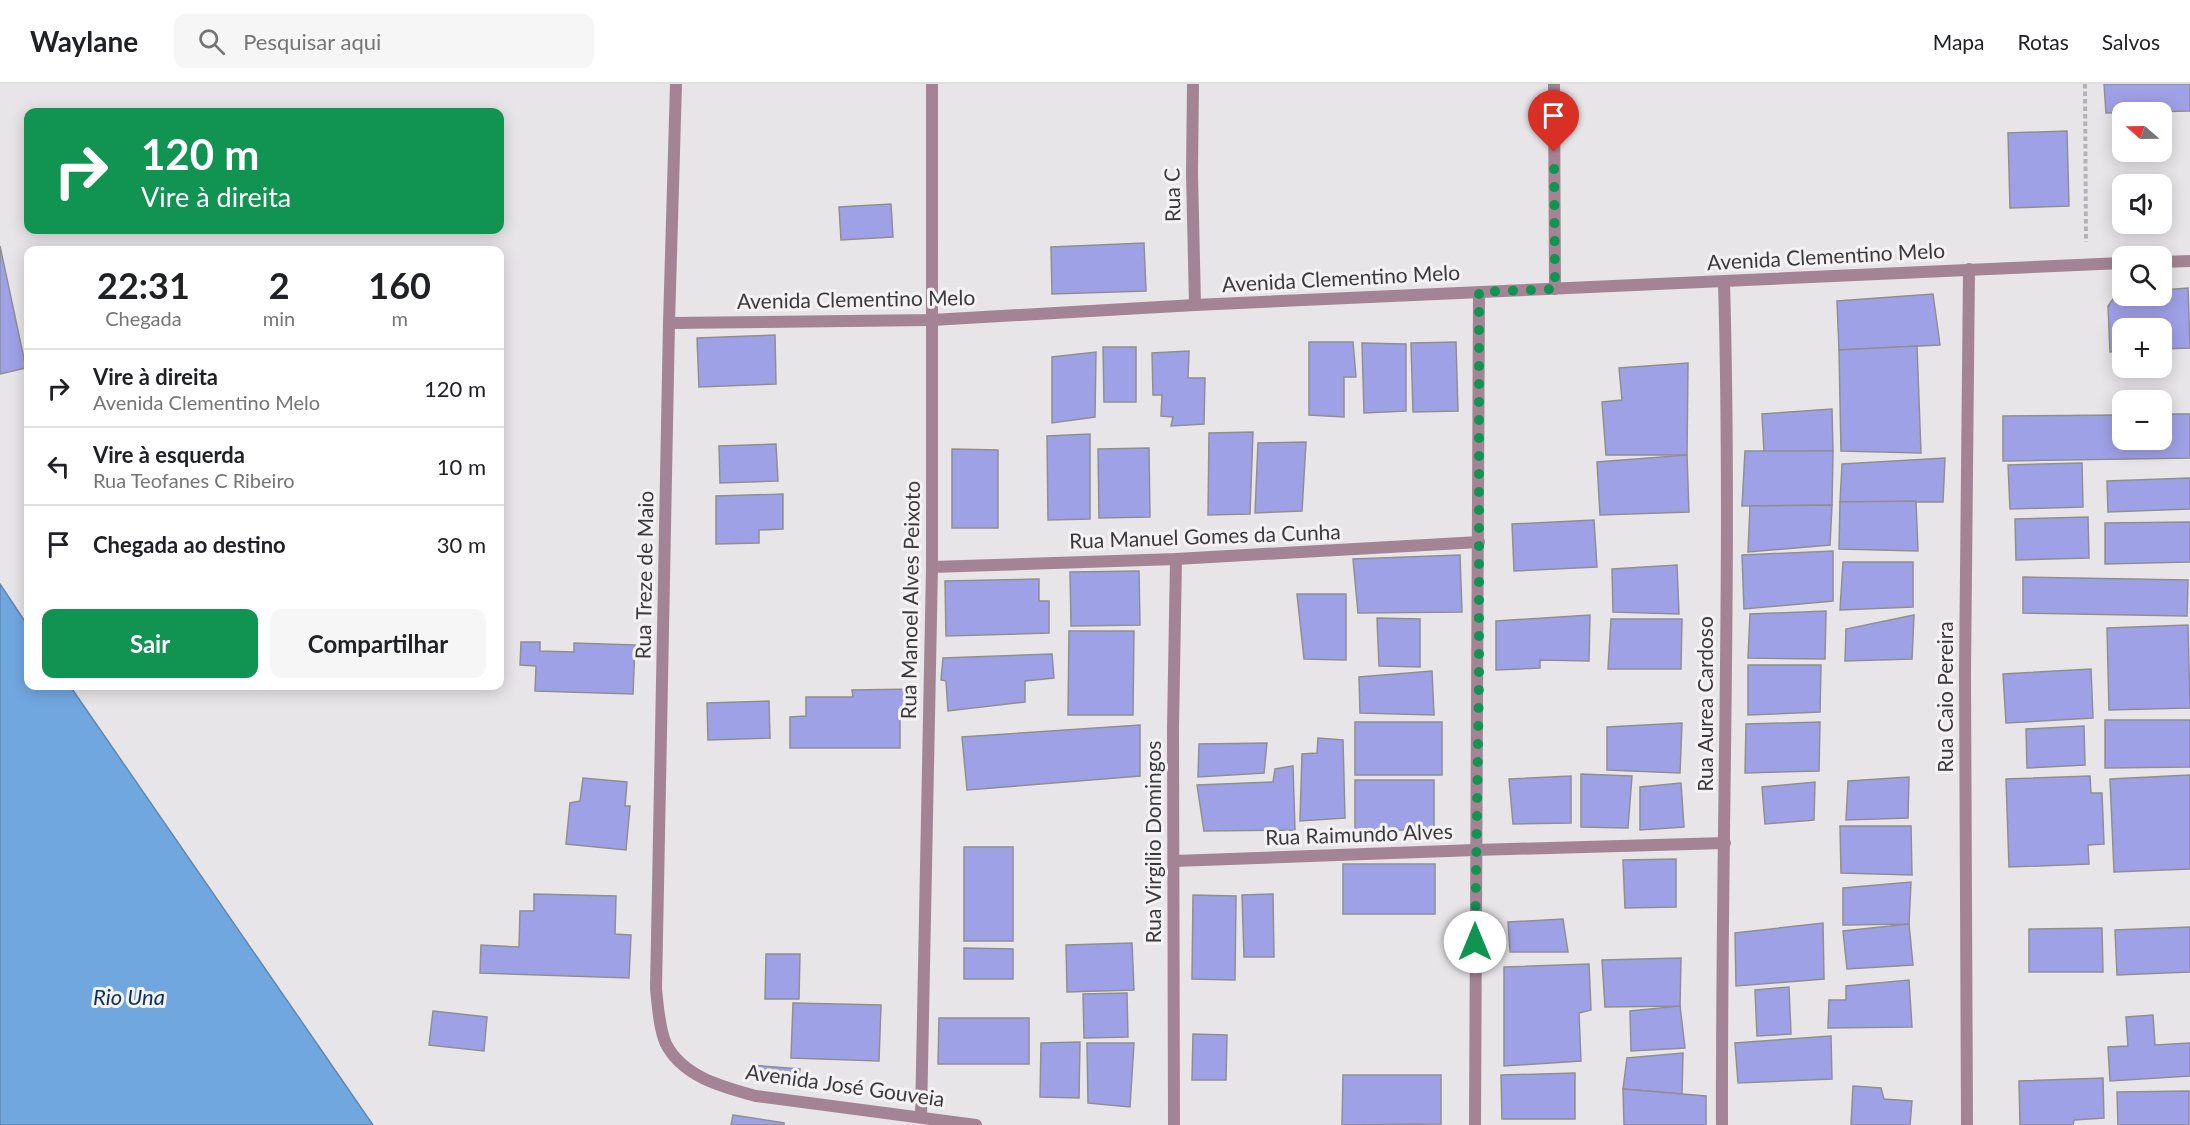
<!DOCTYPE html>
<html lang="pt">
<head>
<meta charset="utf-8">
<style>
	body { margin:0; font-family:Lato,sans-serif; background:#f6f6f6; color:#202124; height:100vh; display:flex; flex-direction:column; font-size:22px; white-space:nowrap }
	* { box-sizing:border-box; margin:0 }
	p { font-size:20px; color:#757577 }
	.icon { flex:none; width:33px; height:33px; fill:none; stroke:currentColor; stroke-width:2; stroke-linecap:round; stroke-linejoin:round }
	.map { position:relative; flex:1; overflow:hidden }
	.sheet { position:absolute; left:24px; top:162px; width:480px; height:444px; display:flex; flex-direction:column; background:#fff; border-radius:12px; box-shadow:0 3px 15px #0003 }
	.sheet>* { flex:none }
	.guide { position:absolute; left:24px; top:24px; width:480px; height:126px; border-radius:12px; box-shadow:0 3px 15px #0003; background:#119452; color:#fff; overflow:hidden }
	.needle { width:39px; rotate:290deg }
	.controls { position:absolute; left:2112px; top:18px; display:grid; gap:12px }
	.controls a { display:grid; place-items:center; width:60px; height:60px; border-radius:12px; background:#fff; box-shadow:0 3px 15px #0003; font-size:30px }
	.pin { position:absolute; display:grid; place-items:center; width:51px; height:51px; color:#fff; margin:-62px -26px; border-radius:50% 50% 50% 0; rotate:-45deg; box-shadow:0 0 6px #0007 }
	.pin .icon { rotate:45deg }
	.me { position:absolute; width:66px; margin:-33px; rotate:0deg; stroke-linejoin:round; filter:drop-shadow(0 0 4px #0008) }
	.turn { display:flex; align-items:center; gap:21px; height:126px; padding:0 18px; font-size:27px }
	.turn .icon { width:78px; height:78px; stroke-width:2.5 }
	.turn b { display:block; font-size:42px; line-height:51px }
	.eta { display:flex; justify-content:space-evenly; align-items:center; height:102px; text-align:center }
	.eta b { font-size:36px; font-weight:700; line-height:42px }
	.button { display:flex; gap:12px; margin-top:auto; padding:12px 18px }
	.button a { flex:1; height:69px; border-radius:12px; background:#119452; color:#fff; font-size:24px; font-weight:700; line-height:69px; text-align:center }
	.button a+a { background:#f6f6f6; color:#202124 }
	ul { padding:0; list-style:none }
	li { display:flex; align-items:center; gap:18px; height:78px; padding:0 18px; border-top:2px solid #e0e0e0 }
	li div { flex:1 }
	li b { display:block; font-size:22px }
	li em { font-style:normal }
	header { display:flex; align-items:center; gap:36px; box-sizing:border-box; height:84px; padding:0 30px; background:#fff; border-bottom:2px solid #e0e0e0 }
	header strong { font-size:28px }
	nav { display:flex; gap:33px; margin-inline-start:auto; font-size:21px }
	.search { width:420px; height:54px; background:#f6f6f6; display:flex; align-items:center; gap:15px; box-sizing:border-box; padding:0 21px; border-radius:12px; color:#757577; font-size:22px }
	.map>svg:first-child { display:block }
	.water { fill:#71a7df; stroke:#6186ae; stroke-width:1.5 }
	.building { fill:#9fa1e7; stroke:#8f8f92; stroke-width:1.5 }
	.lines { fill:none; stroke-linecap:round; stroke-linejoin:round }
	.path { stroke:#b3b2b4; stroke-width:4; stroke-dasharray:4.5 3; stroke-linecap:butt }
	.minor { stroke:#a48494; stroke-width:12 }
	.route { stroke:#119452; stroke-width:10; stroke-dasharray:0 18 }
	.labels { text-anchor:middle; stroke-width:6; stroke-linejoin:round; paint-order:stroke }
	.street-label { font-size:21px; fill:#3b3a3b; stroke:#f4f2f5 }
	.water-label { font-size:22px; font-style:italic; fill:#0b3357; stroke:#f4f2f5 }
</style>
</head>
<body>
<header>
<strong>Waylane</strong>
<div class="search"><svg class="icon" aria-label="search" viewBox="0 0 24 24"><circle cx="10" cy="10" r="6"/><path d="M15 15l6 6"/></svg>Pesquisar aqui</div>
<nav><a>Mapa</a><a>Rotas</a><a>Salvos</a></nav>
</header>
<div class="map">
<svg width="2190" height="1041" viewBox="0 0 2190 1041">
	<rect width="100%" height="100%" fill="#e7e5e8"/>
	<path class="water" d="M0 500 28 542V602H70L373 1041H0Z"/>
	<g class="building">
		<path d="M2104 0H2190V27L2106 29Z"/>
		<path d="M2067 47 2069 122 2010 124 2008 49Z"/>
		<path d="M891 120 893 153 841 156 839 123Z"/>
		<path d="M1144 159 1146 207 1052 210 1051 163Z"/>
		<path d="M0 162 26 284 0 290Z"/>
		<path d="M2188 204 2190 264 2162 265V244H2122V267L2110 268 2108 222 2118 208H2122V212H2162V206Z"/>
		<path d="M1933 210 1940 261 1839 266 1837 217Z"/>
		<path d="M775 251 776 300 699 303 697 254Z"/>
		<path d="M1309 258H1353L1356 293H1344V333L1309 331Z"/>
		<path d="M1456 258 1458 327 1413 328 1411 259Z"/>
		<path d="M1362 259 1406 260V327L1364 329Z"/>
		<path d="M1917 262 1921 369 1841 367 1839 266Z"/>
		<path d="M1103 263H1136V318H1104Z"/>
		<path d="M1189 267 1188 294H1205L1204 340 1171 342 1173 333 1161 332 1162 311H1153L1152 269Z"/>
		<path d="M1096 268 1095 333 1052 339V273Z"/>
		<path d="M1688 279 1687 371H1606L1602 318 1622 316 1619 284Z"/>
		<path d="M1832 325 1833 367 1764 368 1762 330Z"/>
		<path d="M2162 330H2190V374L2003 377V332L2122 331V356H2162Z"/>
		<path d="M1253 348 1250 430 1208 431 1209 349Z"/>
		<path d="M1090 350V435L1048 436 1047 352Z"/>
		<path d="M1306 358 1302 427 1255 429 1258 359Z"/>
		<path d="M776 360 778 397 720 399 719 362Z"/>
		<path d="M1149 364 1150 433 1099 434 1098 365Z"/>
		<path d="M952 365 998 366V444H952Z"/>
		<path d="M1745 367H1833L1832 421 1742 422Z"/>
		<path d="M1687 371 1689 428 1600 431 1597 378Z"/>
		<path d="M1945 374 1943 418H1840L1842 380Z"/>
		<path d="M2082 379 2083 423 2010 425 2008 381Z"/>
		<path d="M2190 394V425L2108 428 2107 397Z"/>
		<path d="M783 410V445L759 446V459L716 460V412Z"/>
		<path d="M1916 417 1918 467 1839 465 1840 418Z"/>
		<path d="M1832 421 1830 461 1748 468 1750 422Z"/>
		<path d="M2088 433 2089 474 2016 476 2015 435Z"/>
		<path d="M1594 436 1597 483 1514 487 1512 440Z"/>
		<path d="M2190 438V478L2105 480V439Z"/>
		<path d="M1833 467V517L1744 525 1742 471Z"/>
		<path d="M1460 471 1462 528 1358 529 1353 475Z"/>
		<path d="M1843 478H1913V523L1840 526Z"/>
		<path d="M1677 481 1679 530 1613 528 1612 485Z"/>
		<path d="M1139 487 1140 541 1071 542 1070 488Z"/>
		<path d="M2023 493 2188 496 2187 532 2023 529Z"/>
		<path d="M1039 495V517H1049V549L946 552 945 497Z"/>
		<path d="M1297 510H1346V576L1304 575Z"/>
		<path d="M1826 527 1825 575 1748 574 1750 530Z"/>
		<path d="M1590 531 1589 577 1540 576V584L1496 586V537Z"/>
		<path d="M1914 531 1912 575 1845 577 1846 545Z"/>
		<path d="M1377 534 1420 535V583L1379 582Z"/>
		<path d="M1611 535H1682L1681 585H1608Z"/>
		<path d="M2188 541 2190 624 2109 626 2107 544Z"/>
		<path d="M1069 547H1134L1133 631H1068Z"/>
		<path d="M521 558H540V567L574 568V559L635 561 633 610 535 607 536 582 520 581Z"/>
		<path d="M1052 570 1054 594 1025 597V618L948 627 946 597 941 596 943 574Z"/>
		<path d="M1748 581H1821L1820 628 1748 631Z"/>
		<path d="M2091 585 2093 634 2006 639 2003 590Z"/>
		<path d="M1432 587 1434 631 1360 629 1359 593Z"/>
		<path d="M916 605 915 630H900V664H790V633L806 632V613H853L852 606Z"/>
		<path d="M769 617 770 654 708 656 707 619Z"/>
		<path d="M2105 636H2190V683L2105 684Z"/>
		<rect x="1355" y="638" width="87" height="53"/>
		<path d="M1820 638 1819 687 1745 689 1746 640Z"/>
		<path d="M1682 639 1680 689 1607 686V643Z"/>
		<path d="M1140 641V692L967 706 962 653Z"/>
		<path d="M2084 642 2085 681 2027 684 2026 645Z"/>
		<path d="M1318 654 1343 656 1345 734 1300 737 1302 670 1317 669Z"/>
		<path d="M1267 659 1264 689 1198 693 1199 660Z"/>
		<path d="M1293 682 1295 746 1204 747 1197 701 1273 698 1275 685Z"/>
		<path d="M1581 690 1632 692 1628 744 1581 743Z"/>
		<path d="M2190 691V785L2114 788 2110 695Z"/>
		<path d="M1571 692V739L1513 740 1509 695Z"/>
		<path d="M2090 692 2091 709H2102L2104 760 2088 761 2089 780 2009 783 2006 695Z"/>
		<path d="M1909 693 1908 734 1846 736 1848 697Z"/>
		<path d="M583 694 627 698 625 722H630L626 766 566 760 570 719 580 717Z"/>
		<rect x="1355" y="696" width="79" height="50"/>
		<path d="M1815 698 1814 736 1765 740 1762 703Z"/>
		<path d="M1681 699 1684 743 1640 746V703Z"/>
		<path d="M1840 742H1911L1912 791 1841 789Z"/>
		<rect x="964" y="763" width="49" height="94"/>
		<path d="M1676 775V823L1625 824 1623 776Z"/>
		<rect x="1343" y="780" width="92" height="50"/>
		<path d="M1911 798 1909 840 1843 841V804Z"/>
		<path d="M534 810 616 812 615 850 631 851 629 894 480 889 481 861 519 863 520 827H534Z"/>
		<path d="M1273 810 1274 873H1244L1242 811Z"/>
		<path d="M1193 811 1236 812 1235 896 1192 895Z"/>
		<path d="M1563 835 1568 868H1510L1508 838Z"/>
		<path d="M1823 839 1824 895 1736 902 1735 849Z"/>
		<path d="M1909 840 1913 881 1847 885 1843 847Z"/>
		<path d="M2190 843V888L2117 891 2115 846Z"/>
		<path d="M2102 844 2103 888H2029V845Z"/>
		<path d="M1132 859 1134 906 1067 908 1066 861Z"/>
		<path d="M964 864 1013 865V895H964Z"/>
		<path d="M766 870H800L799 915H765Z"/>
		<path d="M1681 874 1680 922 1605 923 1602 876Z"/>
		<path d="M1589 880 1591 926 1579 929 1581 977 1504 982V883Z"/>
		<path d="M1909 896 1912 943 1828 944 1829 916H1846V902Z"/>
		<path d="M1789 903 1791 950 1757 952 1755 906Z"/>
		<path d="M1127 909 1128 953 1084 954 1083 910Z"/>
		<path d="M793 919 881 921 879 977 791 974Z"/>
		<path d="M1680 922 1685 964 1631 967 1630 927Z"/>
		<path d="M433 927 487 933 484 967 429 961Z"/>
		<path d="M2153 931 2155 961 2190 959V992L2110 997 2108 963 2128 962 2126 933Z"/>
		<path d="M939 934H1029V980H938Z"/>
		<path d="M1193 950 1227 951 1226 996H1192Z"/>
		<path d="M1831 952 1832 995 1738 999 1735 959Z"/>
		<path d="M1080 958 1079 1014 1040 1013 1041 959Z"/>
		<path d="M1087 959H1134L1130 1023 1088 1019Z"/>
		<path d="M1683 969 1682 1010 1623 1005 1627 974Z"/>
		<path d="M750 981 800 985 798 996 747 989Z"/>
		<path d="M1575 989V1035H1502L1501 991Z"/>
		<path d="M1343 991H1441V1040L1342 1041Z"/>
		<path d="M2103 994 2104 1034 2074 1036 2073 1041H2020L2019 997Z"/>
		<path d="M1853 1002 1881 1004 1884 1015 1912 1017 1910 1041H1851Z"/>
		<path d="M1623 1005 1706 1012V1041H1624Z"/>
		<path d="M2189 1007V1041H2118L2117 1008Z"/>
		<path d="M733 1031 784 1039V1041H731Z"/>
	</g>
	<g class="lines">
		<path class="path" d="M2085 0 2086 158"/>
		<g class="minor">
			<path d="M676 0 669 239 656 905C658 923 659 944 666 960 683 993 723 1003 756 1012L976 1041"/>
			<path d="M1193 0 1192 89 1195 221"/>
			<path d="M1554 0 1555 205"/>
			<path d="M2162 178 2190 177"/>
			<path d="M669 239 932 236 1195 221 2122 179"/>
			<path d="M932 483 1176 475 1479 458"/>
			<path d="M1174 777 1475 766 1725 759"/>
			<path d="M921 1033 932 483V0"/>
			<path d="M1174 1041 1173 644 1176 475"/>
			<path d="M1475 1041 1479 209"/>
			<path d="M1722 1041C1721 760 1732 479 1724 198"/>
			<path d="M1967 1041 1965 589 1969 185"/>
		</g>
	</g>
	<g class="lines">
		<path class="route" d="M1475 858 1479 594V208L1555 205 1554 68"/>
	</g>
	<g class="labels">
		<g class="street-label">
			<text transform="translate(1173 111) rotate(-91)" y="7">Rua C</text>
			<text transform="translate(1826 173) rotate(-3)" y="7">Avenida Clementino Melo</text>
			<text transform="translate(1341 195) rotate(-3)" y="7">Avenida Clementino Melo</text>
			<text transform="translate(856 216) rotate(-1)" y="7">Avenida Clementino Melo</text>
			<text transform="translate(1205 453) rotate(-2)" y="7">Rua Manuel Gomes da Cunha</text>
			<text transform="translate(645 491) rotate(-89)" y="7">Rua Treze de Maio</text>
			<text transform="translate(911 516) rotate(-89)" y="7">Rua Manoel Alves Peixoto</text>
			<text transform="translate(1946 613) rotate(-90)" y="7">Rua Caio Pereira</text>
			<text transform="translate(1706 620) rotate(-90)" y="7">Rua Aurea Cardoso</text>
			<text transform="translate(1359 751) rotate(-2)" y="7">Rua Raimundo Alves</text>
			<text transform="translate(1154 758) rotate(-90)" y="7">Rua Virgilio Domingos</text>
			<text transform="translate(845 1002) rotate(8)" y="7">Avenida José Gouveia</text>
		</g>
		<g class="water-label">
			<text x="129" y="921">Rio Una</text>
		</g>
	</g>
</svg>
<div class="controls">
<a><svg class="needle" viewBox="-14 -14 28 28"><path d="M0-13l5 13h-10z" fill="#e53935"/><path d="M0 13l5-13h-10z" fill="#757577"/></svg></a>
<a><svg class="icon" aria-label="sound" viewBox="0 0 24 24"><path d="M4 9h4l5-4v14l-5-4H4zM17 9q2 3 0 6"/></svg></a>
<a><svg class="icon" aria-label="search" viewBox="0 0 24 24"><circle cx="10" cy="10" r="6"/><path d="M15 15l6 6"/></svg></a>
<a>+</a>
<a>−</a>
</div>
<div class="pin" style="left:1554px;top:68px;background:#d93025"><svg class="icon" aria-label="arrive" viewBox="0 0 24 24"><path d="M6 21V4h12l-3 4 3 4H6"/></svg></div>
<svg class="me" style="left:1475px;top:858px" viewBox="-20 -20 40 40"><circle r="19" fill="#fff"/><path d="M0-13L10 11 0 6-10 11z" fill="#119452"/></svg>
<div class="guide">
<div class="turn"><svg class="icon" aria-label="right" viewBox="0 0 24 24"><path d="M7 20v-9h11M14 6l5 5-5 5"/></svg><div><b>120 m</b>Vire à direita</div></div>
</div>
<section class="sheet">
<div class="eta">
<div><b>22:31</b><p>Chegada</p></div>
<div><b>2</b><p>min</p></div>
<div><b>160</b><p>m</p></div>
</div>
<ul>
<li><svg class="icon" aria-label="right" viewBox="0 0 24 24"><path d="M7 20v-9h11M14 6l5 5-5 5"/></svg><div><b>Vire à direita</b><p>Avenida Clementino Melo</p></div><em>120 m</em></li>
<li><svg class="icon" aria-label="left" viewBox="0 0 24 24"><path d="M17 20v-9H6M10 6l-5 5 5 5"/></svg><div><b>Vire à esquerda</b><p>Rua Teofanes C Ribeiro</p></div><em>10 m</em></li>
<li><svg class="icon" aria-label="arrive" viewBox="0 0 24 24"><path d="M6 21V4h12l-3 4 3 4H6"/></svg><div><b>Chegada ao destino</b></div><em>30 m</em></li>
</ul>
<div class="button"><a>Sair</a><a>Compartilhar</a></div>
</section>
</div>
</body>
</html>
